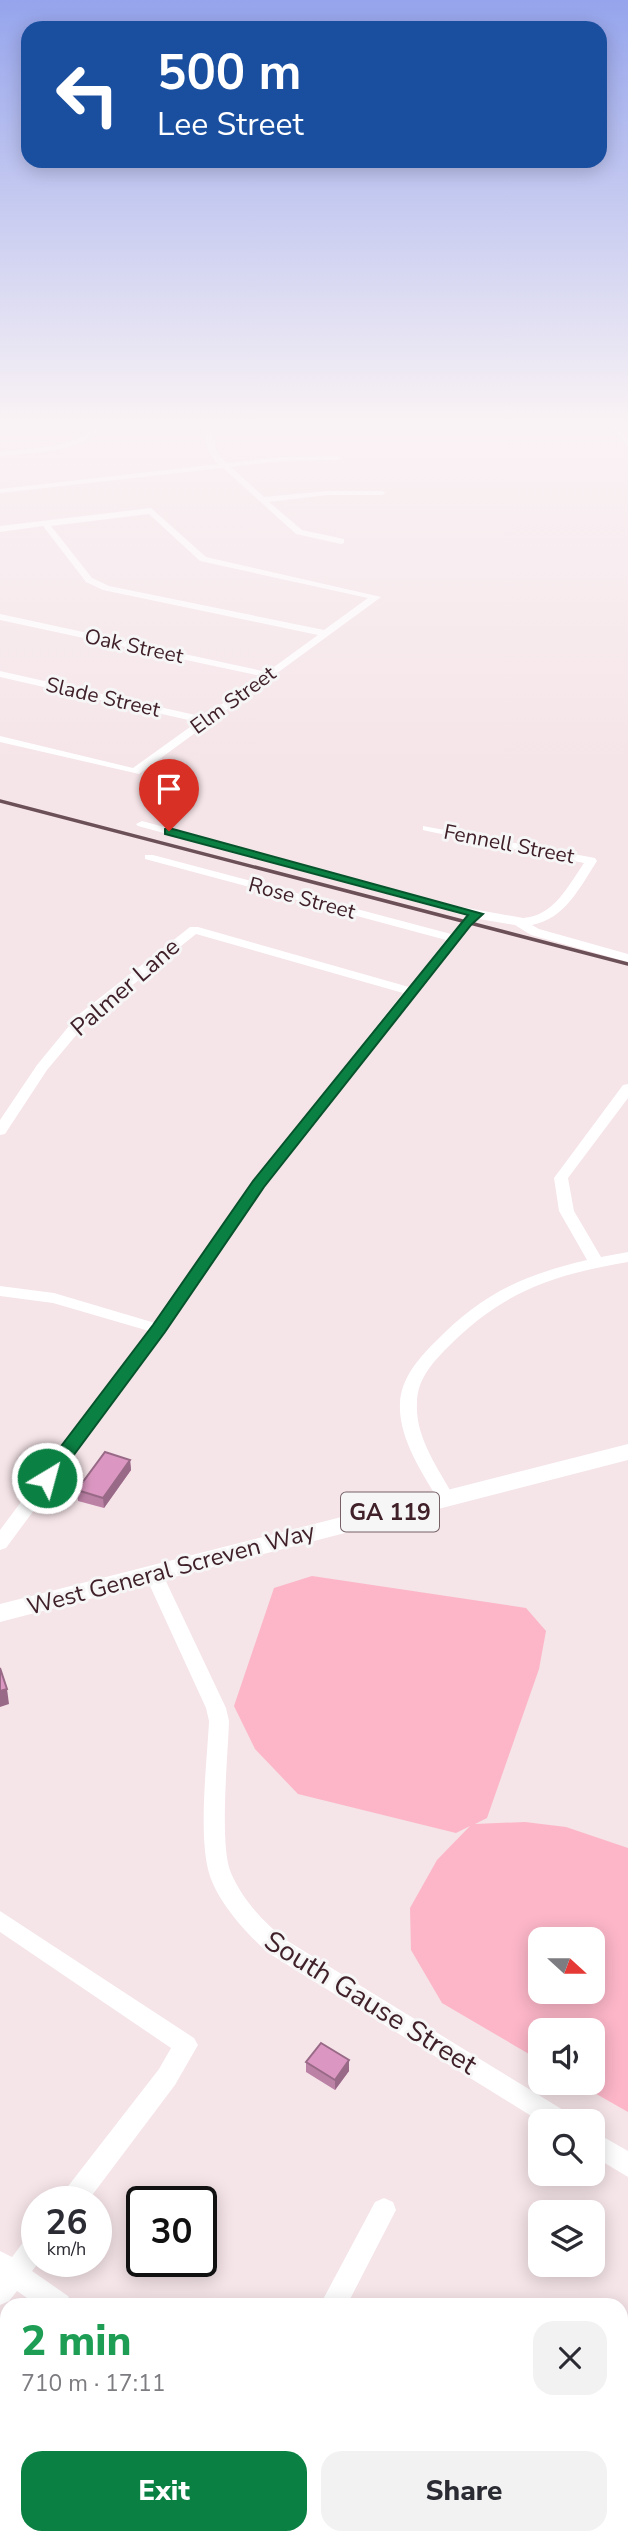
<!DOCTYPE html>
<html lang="en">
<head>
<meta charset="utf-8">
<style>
	body { margin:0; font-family:"Nunito Sans",sans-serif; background:#f2f2f3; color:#2b2b33; height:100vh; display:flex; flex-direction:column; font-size:26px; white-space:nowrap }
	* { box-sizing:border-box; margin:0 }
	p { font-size:23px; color:#7c7c81 }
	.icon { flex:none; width:38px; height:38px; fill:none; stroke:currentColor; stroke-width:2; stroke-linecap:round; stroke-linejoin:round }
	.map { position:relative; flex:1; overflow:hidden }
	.drawer { position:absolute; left:0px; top:2298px; width:628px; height:247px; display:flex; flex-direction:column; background:#fff; border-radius:21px 21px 0 0; box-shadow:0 4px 18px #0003 }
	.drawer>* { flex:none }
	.hud { position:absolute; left:21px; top:21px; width:586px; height:147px; border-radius:21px; box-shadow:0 4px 18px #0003; background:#1a4fa0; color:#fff; overflow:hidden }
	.needle { width:46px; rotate:111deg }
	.buttons { position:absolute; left:528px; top:1927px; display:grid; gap:14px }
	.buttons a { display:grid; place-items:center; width:77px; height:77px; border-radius:14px; background:#fff; box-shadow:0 4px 18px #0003; font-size:35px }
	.speed { position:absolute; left:21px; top:2186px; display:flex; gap:14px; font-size:35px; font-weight:700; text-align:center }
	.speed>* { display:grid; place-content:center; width:91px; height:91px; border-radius:50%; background:#fff; box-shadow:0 4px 18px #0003; line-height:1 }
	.speed small { font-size:18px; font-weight:400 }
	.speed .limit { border:4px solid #111; border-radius:10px; background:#fff; color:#111 }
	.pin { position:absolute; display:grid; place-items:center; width:60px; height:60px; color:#fff; margin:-72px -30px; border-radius:50% 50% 50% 0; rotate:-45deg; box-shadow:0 0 7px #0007 }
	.pin .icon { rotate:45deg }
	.me { position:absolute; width:77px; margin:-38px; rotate:37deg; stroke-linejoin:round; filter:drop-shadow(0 0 5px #0008) }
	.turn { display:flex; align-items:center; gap:24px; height:147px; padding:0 21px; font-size:32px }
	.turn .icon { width:91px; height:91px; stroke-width:2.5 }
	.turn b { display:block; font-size:49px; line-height:60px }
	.round { display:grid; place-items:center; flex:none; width:74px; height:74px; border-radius:21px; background:#f2f2f3 }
	.headline { display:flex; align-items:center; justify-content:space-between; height:119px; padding:0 21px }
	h1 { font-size:42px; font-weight:800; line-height:52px; color:#1e9e55 }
	.cta { display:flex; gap:14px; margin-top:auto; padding:14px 21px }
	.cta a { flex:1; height:80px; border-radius:21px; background:#0b8043; color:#fff; font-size:28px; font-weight:800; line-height:80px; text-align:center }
	.cta a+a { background:#f2f2f3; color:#2b2b33 }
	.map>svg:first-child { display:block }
	.green { fill:#fcb6c8; fill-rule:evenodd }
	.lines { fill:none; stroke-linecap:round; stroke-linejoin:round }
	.minor { fill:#fff; fill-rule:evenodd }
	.major { fill:#fff; fill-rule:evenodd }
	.rail { stroke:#6c5058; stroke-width:3.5 }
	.wall { fill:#bc82a6 }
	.shaded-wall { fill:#996a87 }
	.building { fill:#db97c1; stroke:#996a87; stroke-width:2 }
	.route { fill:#0b8043; stroke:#07532c; stroke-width:2 }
	.labels { text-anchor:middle; stroke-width:6; stroke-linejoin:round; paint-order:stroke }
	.far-street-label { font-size:21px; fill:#40212a; stroke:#f6f6f6 }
	.shield { fill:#f6f6f6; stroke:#776167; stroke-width:2 }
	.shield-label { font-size:23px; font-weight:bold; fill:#40212a }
	.street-label { font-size:24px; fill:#40212a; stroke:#f6f6f6 }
	.near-street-label { font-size:28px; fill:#40212a; stroke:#f6f6f6 }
</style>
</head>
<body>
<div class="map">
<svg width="628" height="2544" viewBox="0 0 628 2544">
	<rect width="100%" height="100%" fill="#f5e4e8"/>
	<path class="green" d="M312 1576 526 1608 546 1631 539 1669 487 1818 475 1824 525 1822 566 1827 628 1848V2112L577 2083 593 2082V2030H541V2061L442 2003 411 1950 410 1908 437 1860 470 1826 456 1833 298 1794 255 1749 234 1706 274 1588ZM541 1939H593V1992H541Z"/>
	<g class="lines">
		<g class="minor">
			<path d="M98 425H106C80 454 36 452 0 456V452C33 448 72 449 98 425Z"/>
			<path d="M205 425H213C213 442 214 451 227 463L283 457 338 456 342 458 338 460 283 461 231 467 264 497 327 491H382L386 493 382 495H327L269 502 302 530 344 539V543L341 544 296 534 223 468 0 493V489L218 464C206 452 205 442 205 425Z"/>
			<path d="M608 425H616L628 439V446Z"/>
			<path d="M151 508 206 557 381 597 139 774 0 742V736L133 768 197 722 0 677V671L204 717 261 676 0 620V614L267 672 318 635 103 590 86 582 43 526 0 532V526ZM149 514 200 561 368 598 324 630 109 586 92 578 51 526Z"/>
			<path d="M142 821 456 906 523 918C554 916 568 886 584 863L427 831 423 830V826L595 858 597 861C580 887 565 919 532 925L539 929 628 954V962L531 935 515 925 479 919 471 925 264 1187 165 1333 6 1548 0 1550V1530L149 1331 53 1303 0 1296V1286L54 1293 155 1323 253 1181 403 993 196 934 88 1021 47 1070 5 1134 0 1135V1120L37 1065 78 1015 190 927H198L409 987 446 940 145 859V855H153L451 934 467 916 138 826 136 824Z"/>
			<path d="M628 1084V1098L568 1178 574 1211 601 1257 628 1252V1262C552 1275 502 1292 447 1348 432 1363 417 1380 417 1403 415 1437 438 1468 454 1497L451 1501H439C422 1473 398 1437 400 1403 401 1379 418 1359 434 1343 482 1294 520 1276 587 1260L559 1211 554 1178 623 1085Z"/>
			<path d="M153 1566 160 1568 162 1573 226 1708 229 1721C228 1756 219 1845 231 1873 243 1900 263 1922 286 1940L568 2113 572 2121 541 2122 270 1954C247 1935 217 1901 209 1873 198 1834 207 1763 209 1721L206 1708 144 1573 146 1568Z"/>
			<path d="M0 1911 194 2038 198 2045 175 2085 87 2202H59L62 2194 159 2069 171 2048 0 1932Z"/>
			<path d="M593 2131 628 2151V2177L593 2156Z"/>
			<path d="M384 2198 393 2202 396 2210 347 2305H320L375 2202Z"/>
			<path d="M37 2233V2261H40L32 2271 68 2296 72 2305H37L17 2291 9 2301 0 2305V2251L12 2257 28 2236Z"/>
			<path d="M182 2538H211L208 2544H179Z"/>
			<path d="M391 2538H426L429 2544H394Z"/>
		</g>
		<path class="major" d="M628 1444V1460L0 1622V1604Z"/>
		<path class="rail" d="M0 801 628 964"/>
	</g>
	<g class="wall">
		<path d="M130 1460 131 1470 104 1508 78 1501 77 1490Z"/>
		<path d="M349 2060V2071L335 2090 306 2072V2062Z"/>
	</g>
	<g class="shaded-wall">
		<path d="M130 1460 131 1470 104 1508 103 1498Z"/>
		<path d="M7 1689 9 1704 0 1707V1691Z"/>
		<path d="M349 2060V2071L335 2090V2080Z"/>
	</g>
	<g class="building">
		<path d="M105 1452 130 1460 103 1498 77 1490Z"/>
		<path d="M0 1668 7 1689 0 1691Z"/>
		<path d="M321 2043 349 2060 335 2080 306 2062Z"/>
	</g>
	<linearGradient id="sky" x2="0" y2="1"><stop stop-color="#95a4ec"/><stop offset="0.54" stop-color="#faf3f5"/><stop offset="1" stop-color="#faf3f5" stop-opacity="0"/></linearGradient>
	<rect width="628" height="781" fill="url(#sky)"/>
	<path class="route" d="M169 828 483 914 471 925 264 1187 165 1332 53 1483H40L38 1478 40 1474 153 1325 253 1181 468 915 165 834V829Z"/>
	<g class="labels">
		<g class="far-street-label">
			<text transform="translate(134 646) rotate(12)" y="7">Oak Street</text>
			<text transform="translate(103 697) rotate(13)" y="7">Slade Street</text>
			<text transform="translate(233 700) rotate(-36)" y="7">Elm Street</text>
			<text transform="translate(509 844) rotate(11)" y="7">Fennell Street</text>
			<text transform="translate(302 898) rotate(15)" y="7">Rose Street</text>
		</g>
		<rect class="shield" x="341" y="1492.5" width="98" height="39" rx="5"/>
		<g class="shield-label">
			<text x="390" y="1520">GA 119</text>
		</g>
		<g class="street-label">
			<text transform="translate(125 987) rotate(-41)" y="8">Palmer Lane</text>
			<text transform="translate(171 1569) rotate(-15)" y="8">West General Screven Way</text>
		</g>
		<g class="near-street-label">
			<text transform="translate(371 2002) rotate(32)" y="10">South Gause Street</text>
		</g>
	</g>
</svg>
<div class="buttons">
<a><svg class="needle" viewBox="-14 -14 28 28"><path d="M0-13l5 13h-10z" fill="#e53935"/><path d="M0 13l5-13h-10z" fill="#7c7c81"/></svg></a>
<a><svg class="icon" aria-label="sound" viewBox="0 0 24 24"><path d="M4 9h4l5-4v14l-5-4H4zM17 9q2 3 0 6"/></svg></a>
<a><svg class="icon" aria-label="search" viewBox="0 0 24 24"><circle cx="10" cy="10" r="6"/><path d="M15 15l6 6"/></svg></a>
<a><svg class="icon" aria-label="layers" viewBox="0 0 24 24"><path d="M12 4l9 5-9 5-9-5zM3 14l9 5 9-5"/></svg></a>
</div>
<div class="speed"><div>26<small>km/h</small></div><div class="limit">30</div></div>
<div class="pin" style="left:169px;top:831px;background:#d93025"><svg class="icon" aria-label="arrive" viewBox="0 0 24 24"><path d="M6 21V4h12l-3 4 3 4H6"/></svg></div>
<svg class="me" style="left:47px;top:1478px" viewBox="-20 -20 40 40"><circle r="17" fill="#0b8043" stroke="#fff" stroke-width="3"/><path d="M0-11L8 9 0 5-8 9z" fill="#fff"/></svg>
<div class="hud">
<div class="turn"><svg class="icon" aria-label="left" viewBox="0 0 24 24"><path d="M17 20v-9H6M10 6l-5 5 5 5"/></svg><div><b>500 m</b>Lee Street</div></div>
</div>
<section class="drawer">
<div class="headline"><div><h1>2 min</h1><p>710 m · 17:11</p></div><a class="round"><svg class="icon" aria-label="close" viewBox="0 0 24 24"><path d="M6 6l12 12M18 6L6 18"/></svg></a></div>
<div class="cta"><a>Exit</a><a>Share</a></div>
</section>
</div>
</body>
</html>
